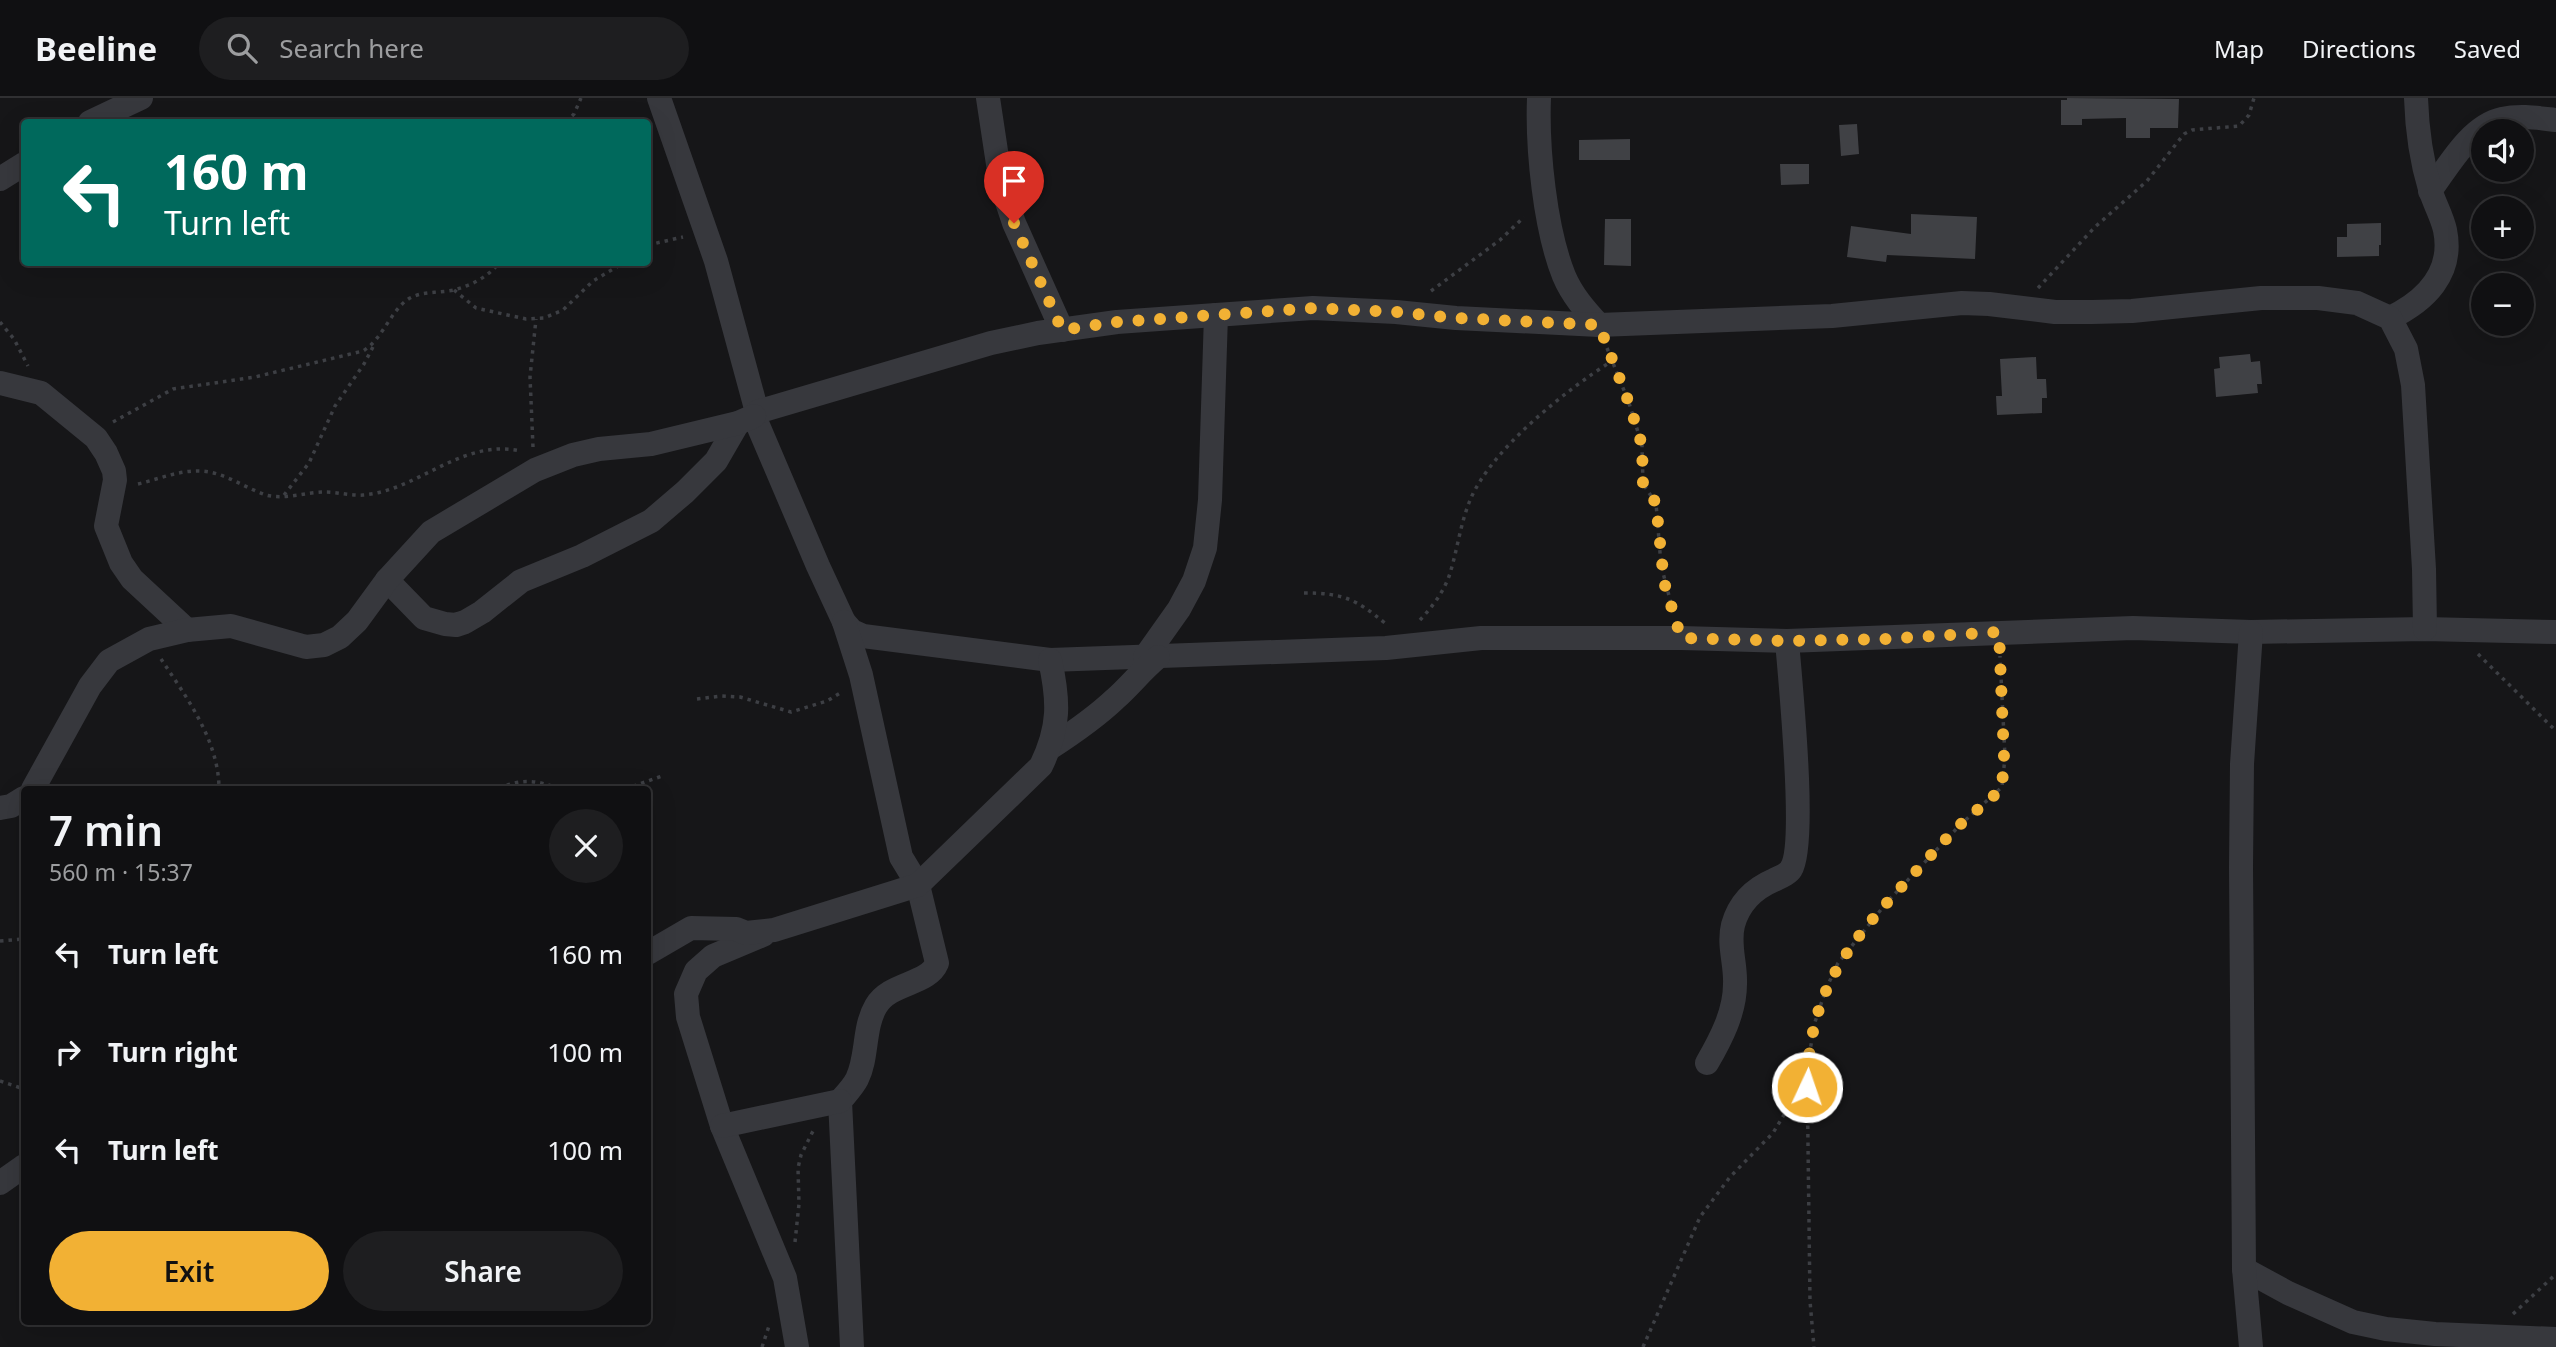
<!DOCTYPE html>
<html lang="en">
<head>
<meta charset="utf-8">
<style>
	body { margin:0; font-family:"Noto Sans",sans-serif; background:#1e1e20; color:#f1f3f6; height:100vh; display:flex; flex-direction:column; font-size:26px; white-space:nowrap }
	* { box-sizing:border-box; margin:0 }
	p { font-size:23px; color:#9c9d9f }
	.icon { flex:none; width:38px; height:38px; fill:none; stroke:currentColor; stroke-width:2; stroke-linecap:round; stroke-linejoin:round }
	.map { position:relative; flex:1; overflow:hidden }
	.drawer { position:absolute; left:21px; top:688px; width:630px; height:539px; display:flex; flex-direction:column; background:#101012; border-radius:7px; box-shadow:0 7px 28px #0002,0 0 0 2px #303032 }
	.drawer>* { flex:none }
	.hud { position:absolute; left:21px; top:21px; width:630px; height:147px; border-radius:7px; box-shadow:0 7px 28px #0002,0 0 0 2px #303032; background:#00695c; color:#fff; overflow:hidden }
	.fabs { position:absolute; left:2471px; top:21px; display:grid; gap:14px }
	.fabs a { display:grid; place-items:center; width:63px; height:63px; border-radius:50%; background:#101012; box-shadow:0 7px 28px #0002,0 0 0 2px #303032; font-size:35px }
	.pin { position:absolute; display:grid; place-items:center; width:60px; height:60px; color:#fff; margin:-72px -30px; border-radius:50% 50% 50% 0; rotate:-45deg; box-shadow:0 0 7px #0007 }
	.pin .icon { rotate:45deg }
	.me { position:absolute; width:77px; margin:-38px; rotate:3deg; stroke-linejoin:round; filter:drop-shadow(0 0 5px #0008) }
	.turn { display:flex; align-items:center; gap:24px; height:147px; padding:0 28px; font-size:32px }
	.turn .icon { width:91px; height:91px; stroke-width:2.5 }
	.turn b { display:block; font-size:49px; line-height:60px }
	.round { display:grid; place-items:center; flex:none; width:74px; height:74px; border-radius:37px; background:#1e1e20 }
	.head { display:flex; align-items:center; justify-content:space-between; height:119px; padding:0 28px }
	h1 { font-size:42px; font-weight:600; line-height:52px }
	.cta { display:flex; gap:14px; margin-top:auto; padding:14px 28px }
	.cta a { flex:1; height:80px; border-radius:42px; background:#f2b134; color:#111; font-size:28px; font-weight:600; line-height:80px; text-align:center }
	.cta a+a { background:#1e1e20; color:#f1f3f6 }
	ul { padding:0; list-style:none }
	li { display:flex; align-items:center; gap:21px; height:98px; padding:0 28px }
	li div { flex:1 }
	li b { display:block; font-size:26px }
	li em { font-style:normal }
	header { display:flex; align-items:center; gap:42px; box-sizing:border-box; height:98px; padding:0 35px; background:#101012; border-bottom:2px solid #303032 }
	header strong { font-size:33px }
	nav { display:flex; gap:38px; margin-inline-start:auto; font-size:24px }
	.search { width:490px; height:63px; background:#1e1e20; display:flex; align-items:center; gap:18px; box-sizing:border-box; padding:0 24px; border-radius:38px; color:#9c9d9f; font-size:26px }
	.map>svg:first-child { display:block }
	.building { fill:#404145 }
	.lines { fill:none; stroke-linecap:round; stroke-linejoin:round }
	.path { stroke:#3d3f44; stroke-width:3.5; stroke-dasharray:3.5 5; stroke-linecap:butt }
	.street { stroke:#37383d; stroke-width:24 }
	.route { stroke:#f2b134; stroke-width:12; stroke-dasharray:0 21.6 }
</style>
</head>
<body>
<header>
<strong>Beeline</strong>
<div class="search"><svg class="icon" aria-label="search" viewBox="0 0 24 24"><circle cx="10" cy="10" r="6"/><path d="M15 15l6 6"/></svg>Search here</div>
<nav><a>Map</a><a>Directions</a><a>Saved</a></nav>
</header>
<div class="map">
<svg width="2556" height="1249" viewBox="0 0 2556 1249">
	<rect width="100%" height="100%" fill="#161618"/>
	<g class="building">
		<path d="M2067 0 2179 1 2178 30H2150V40H2126V20L2082 21V27H2061V2H2067Z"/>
		<path d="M1857 26 1859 56 1841 58 1839 27Z"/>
		<path d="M1630 41V62H1579V42Z"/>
		<path d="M1780 66H1809V86L1781 87Z"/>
		<path d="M1911 116 1977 119 1975 161 1887 157 1886 164 1847 159 1851 128 1911 136Z"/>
		<path d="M1605 121H1631V168L1604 167Z"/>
		<path d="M2381 125V147H2379V158L2337 159V139H2347V126Z"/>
		<path d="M2250 256 2251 264 2260 263 2262 286H2257L2258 295 2216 299 2214 271 2220 270 2219 259Z"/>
		<path d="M2036 259 2037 281H2046L2047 300H2042V315L1997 317 1996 298H2002L2000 261Z"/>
	</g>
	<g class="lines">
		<g class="path">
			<path d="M566 24 574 16 581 0"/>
			<path d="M648 147 683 139"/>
			<path d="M2038 190 2095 129 2147 83 2184 36 2192 32 2239 28 2249 17 2254 0"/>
			<path d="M454 192 476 210 526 221 544 220 563 212 593 183 625 164"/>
			<path d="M1431 193 1500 142 1524 119"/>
			<path d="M0 224 14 241 28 268"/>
			<path d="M1607 250 1629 305 1642 347 1643 386 1656 405 1661 467 1674 517"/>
			<path d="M113 324 173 291 255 279 363 253C383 241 391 211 410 200 423 193 440 195 454 192 472 187 488 179 500 164"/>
			<path d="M533 349 530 279 536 221"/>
			<path d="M138 386C159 381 179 372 201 373 224 374 245 390 266 397 284 402 307 394 325 394 338 394 350 398 363 397 418 393 461 340 521 353"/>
			<path d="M284 397 309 365 335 308 364 266 374 247"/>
			<path d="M1304 495C1343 495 1356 501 1386 526"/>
			<path d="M1420 522C1433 508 1446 491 1451 472 1458 448 1461 423 1471 400 1493 350 1566 292 1612 263"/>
			<path d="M2478 556 2556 633"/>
			<path d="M161 561C187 600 219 643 219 691"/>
			<path d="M697 601 721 598 740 599 791 614 827 603 842 594"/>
			<path d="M499 691C520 680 538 682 559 691"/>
			<path d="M625 691 665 677"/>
			<path d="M0 843 24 841"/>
			<path d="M1807 968 1810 1203 1814 1249"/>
			<path d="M0 983 24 991"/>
			<path d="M795 1144 799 1106 798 1070 801 1057 813 1033"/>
			<path d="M2513 1216 2556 1176"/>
			<path d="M762 1249 769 1228"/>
			<path d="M1643 1249 1700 1119 1730 1079 1773 1035 1793 1002 1808 964 1815 924 1826 891 1838 865 1888 803 1960 727 2002 689 2005 659 2000 558"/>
		</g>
		<g class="street">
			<path d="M659 0 716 163 757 314 754 318 818 468 844 524 852 533 863 538 1050 562 1386 550 1481 540H1681L1787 543 2133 530 2251 534 2425 531 2556 534"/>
			<path d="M988 0 1001 86 1014 125 1062 232"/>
			<path d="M1539 0C1537 51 1545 131 1564 178 1572 197 1585 212 1599 227"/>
			<path d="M90 24 141 0"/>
			<path d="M0 81 24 66"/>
			<path d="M2430 93C2448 69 2470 28 2502 21 2520 17 2538 20 2556 22"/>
			<path d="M2390 220C2425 203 2454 176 2445 132 2442 118 2434 105 2430 91 2421 61 2417 31 2416 0"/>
			<path d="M0 285 41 295 96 340 106 355 114 373 115 382 106 428 121 465 132 481 187 532"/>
			<path d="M757 314 991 245 1038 235 1117 224 1313 210 1396 214 1456 220 1599 227 1832 218 1962 205 1989 206 2055 214H2092L2132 213 2261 200H2318L2357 205 2390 220 2406 251 2413 287 2424 471 2425 531"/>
			<path d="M387 482 424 520 445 526 456 527 465 524 482 514 521 483 582 458 651 423 685 394 716 363 738 325"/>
			<path d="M844 524 861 577 901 759 918 787 937 865C928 887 890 884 876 908 863 930 868 959 857 981 853 989 846 996 840 1003L852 1249"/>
			<path d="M1145 559 1179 511 1194 483 1205 450 1210 402 1216 217"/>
			<path d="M1050 650C1073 635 1095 620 1115 601 1130 588 1142 572 1158 559"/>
			<path d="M33 691 90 588 109 563 149 541 187 532 231 528 306 549 324 547 340 539 357 523 387 482 431 434 535 372 573 357 599 351 651 346 738 325 754 318"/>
			<path d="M0 710 11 708 24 700"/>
			<path d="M763 837 713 858 696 873 686 896 688 919 722 1028 785 1180 797 1249"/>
			<path d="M648 855 691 830 736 831 746 835 774 832 918 787 1041 668C1060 629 1059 603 1050 562"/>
			<path d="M1707 965C1721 941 1735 914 1735 886 1736 866 1728 847 1733 827 1739 805 1753 791 1774 782 1780 779 1788 776 1791 771 1807 746 1790 581 1787 543"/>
			<path d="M722 1028 840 1003"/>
			<path d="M0 1085 24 1068"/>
			<path d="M2244 1171 2288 1195 2353 1224 2386 1231 2435 1236 2556 1241"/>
			<path d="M2251 1249 2244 1171 2241 769 2242 666 2251 534"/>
		</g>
	</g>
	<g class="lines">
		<path class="route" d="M1014 125 1062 232 1117 224 1313 210 1396 214 1456 220 1599 227 1629 305 1642 347 1643 386 1656 405 1664 484 1681 540 1787 543 1884 541 1999 534 2004 659 2002 689C1990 703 1975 713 1962 725 1943 743 1925 764 1907 783 1845 849 1809 895 1807 989"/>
	</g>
</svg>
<div class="fabs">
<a><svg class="icon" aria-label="sound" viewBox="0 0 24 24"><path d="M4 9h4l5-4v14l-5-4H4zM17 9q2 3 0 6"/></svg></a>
<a>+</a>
<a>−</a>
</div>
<div class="pin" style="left:1014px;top:125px;background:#d93025"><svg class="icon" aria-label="arrive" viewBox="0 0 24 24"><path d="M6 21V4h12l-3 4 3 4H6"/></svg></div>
<svg class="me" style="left:1807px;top:989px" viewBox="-20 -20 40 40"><circle r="17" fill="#f2b134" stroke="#fff" stroke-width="3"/><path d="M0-11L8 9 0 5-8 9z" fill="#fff"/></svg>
<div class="hud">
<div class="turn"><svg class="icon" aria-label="left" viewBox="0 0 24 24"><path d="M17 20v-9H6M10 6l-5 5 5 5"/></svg><div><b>160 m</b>Turn left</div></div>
</div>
<section class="drawer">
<div class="head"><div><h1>7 min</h1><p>560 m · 15:37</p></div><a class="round"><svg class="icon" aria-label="close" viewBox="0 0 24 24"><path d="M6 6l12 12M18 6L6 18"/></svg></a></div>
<ul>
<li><svg class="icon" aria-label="left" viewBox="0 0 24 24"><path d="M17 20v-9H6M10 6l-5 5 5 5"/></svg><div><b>Turn left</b></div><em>160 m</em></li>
<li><svg class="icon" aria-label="right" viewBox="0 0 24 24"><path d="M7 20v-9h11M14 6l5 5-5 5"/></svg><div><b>Turn right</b></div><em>100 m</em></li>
<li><svg class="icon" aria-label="left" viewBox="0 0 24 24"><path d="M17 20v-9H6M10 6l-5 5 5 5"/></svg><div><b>Turn left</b></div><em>100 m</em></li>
</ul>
<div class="cta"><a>Exit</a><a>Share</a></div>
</section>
</div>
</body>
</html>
